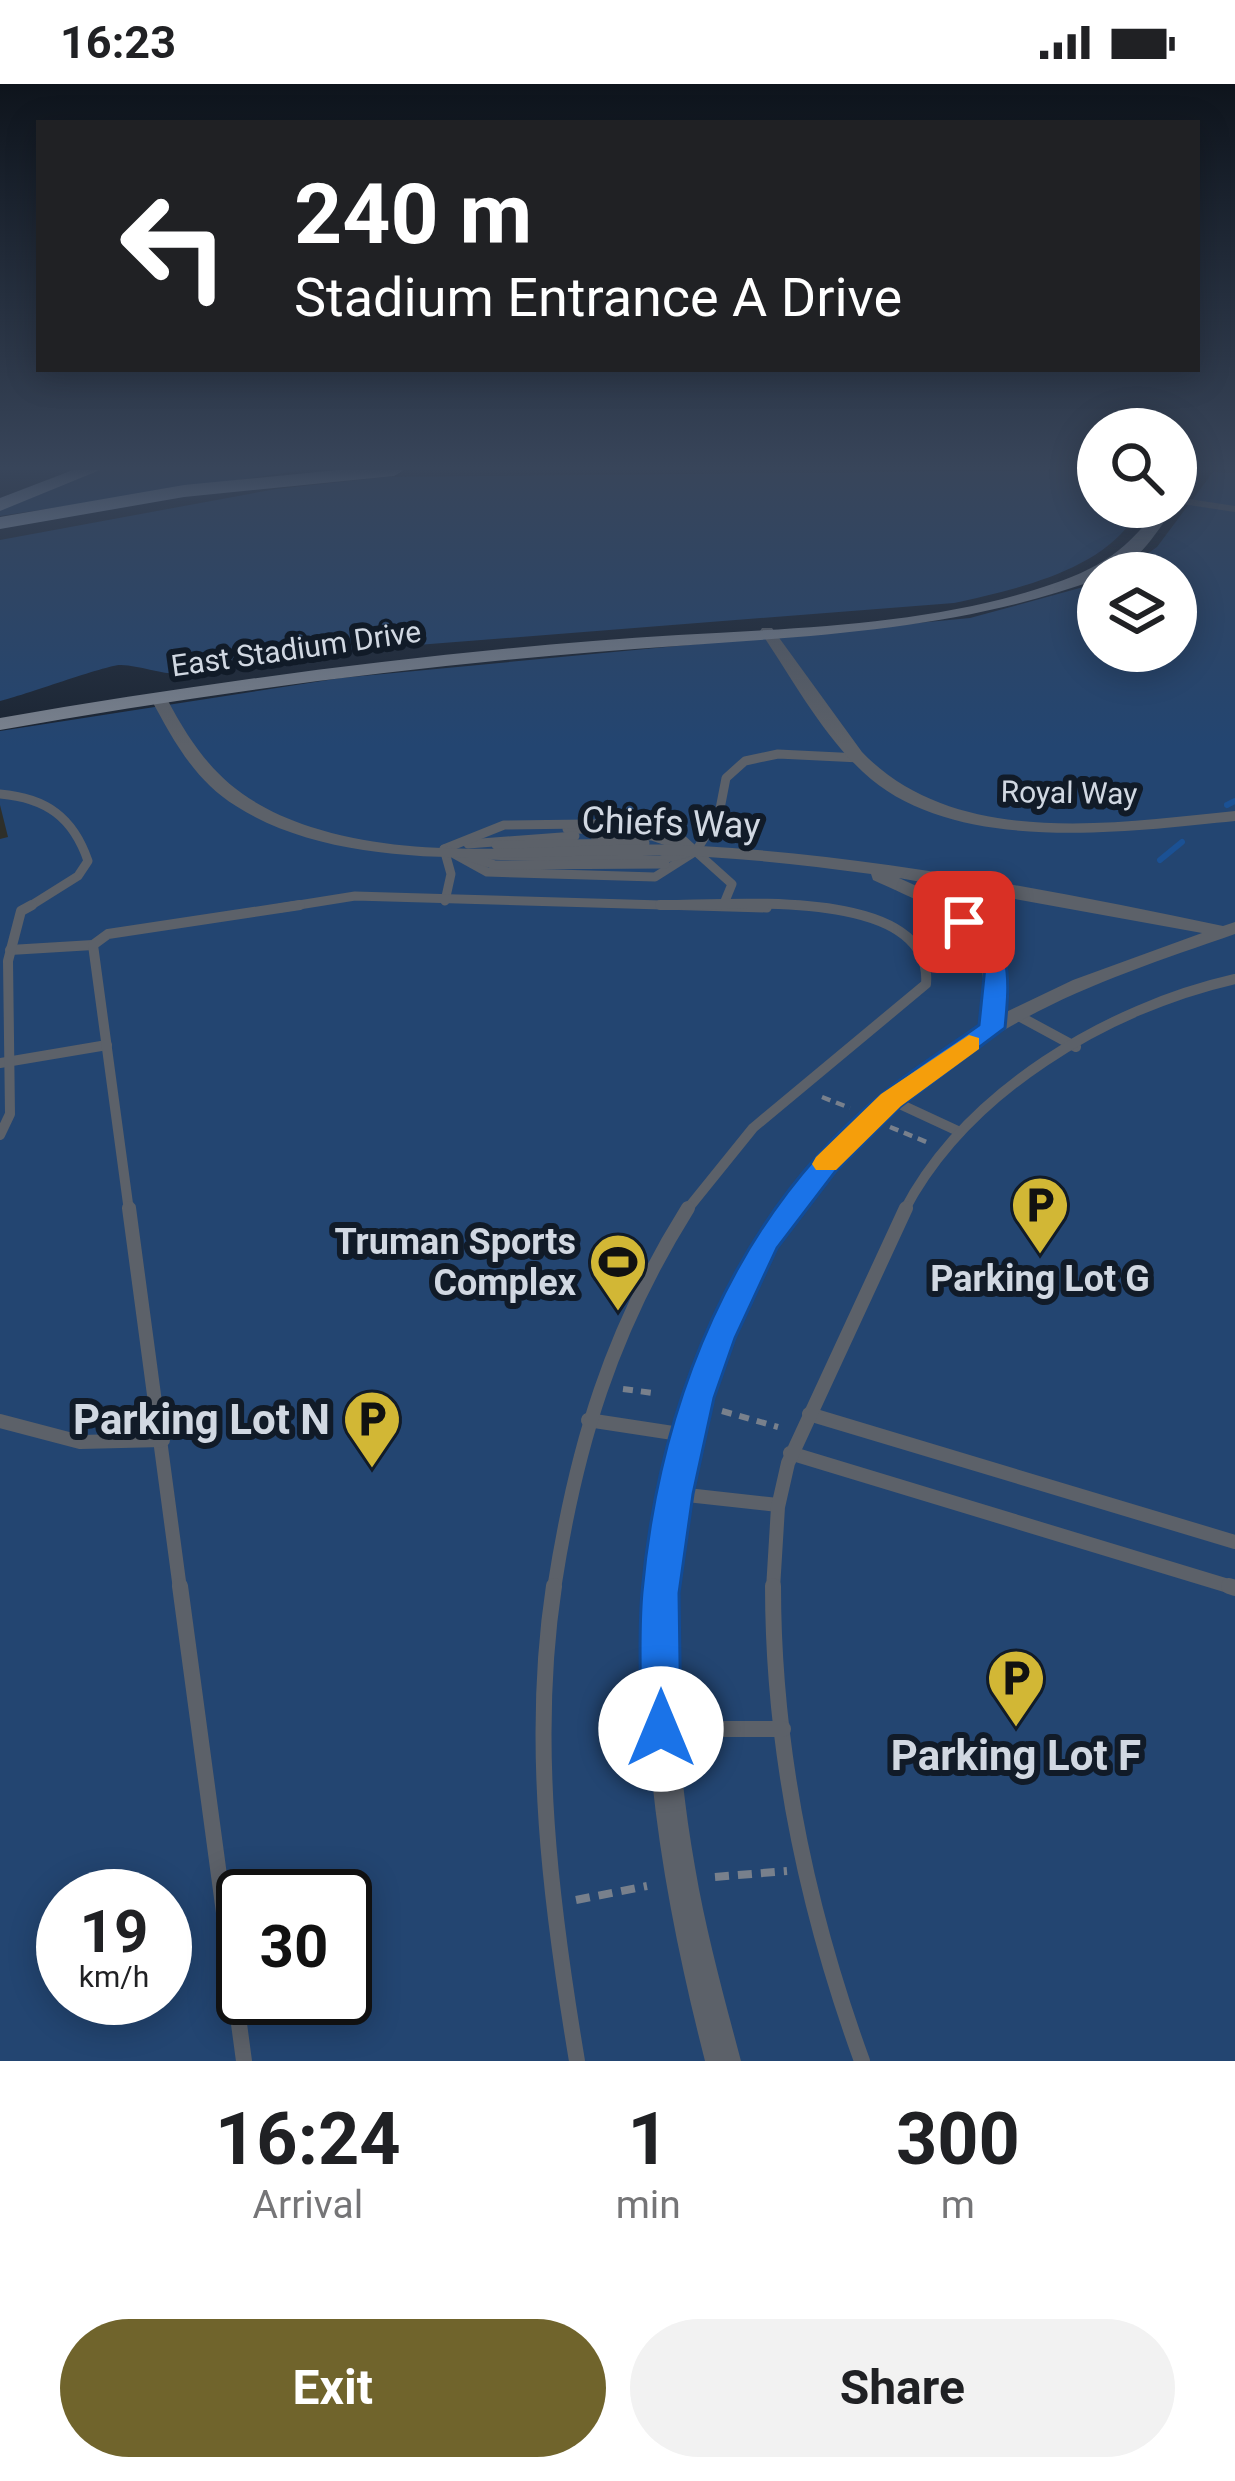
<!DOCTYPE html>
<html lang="en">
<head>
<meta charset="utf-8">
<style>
	body { margin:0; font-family:Roboto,sans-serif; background:#f2f2f2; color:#202124; height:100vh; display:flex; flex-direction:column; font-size:45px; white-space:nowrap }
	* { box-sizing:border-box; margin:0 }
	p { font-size:39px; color:#757577 }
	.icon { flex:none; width:66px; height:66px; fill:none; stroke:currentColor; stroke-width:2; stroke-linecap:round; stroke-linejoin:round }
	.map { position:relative; height:1977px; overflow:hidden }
	.panel { display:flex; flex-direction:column; background:#fff; flex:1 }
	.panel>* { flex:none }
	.hud { position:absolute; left:36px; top:36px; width:1164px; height:252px; border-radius:0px; box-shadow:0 6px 30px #0003; background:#202124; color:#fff; overflow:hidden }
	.controls { position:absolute; left:1077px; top:324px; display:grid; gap:24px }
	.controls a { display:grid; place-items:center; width:120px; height:120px; border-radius:50%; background:#fff; box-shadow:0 6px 30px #0003; font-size:60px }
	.speed { position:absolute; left:36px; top:1785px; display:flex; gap:24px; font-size:60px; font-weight:700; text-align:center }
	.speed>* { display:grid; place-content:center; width:156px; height:156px; border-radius:50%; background:#fff; box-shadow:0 6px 30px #0003; line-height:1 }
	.speed small { font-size:30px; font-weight:400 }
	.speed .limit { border:6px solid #111; border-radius:18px; background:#fff; color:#111 }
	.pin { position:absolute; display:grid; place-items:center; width:102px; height:102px; color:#fff; margin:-51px; border-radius:24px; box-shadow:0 6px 18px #0006 }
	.me { position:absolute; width:132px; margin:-66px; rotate:0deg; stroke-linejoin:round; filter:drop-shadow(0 0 9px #0008) }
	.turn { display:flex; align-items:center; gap:42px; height:252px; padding:0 60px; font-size:54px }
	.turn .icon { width:156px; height:156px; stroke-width:2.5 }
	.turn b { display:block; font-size:84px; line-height:102px }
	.eta { display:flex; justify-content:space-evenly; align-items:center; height:204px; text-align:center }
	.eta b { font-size:72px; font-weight:700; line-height:84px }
	.primary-button { display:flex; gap:24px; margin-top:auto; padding:24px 60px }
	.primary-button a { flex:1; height:138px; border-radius:72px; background:#70642c; color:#fff; font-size:48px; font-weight:700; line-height:138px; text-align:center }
	.primary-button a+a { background:#f2f2f2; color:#202124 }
	.status { display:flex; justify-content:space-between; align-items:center; height:84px; padding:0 60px; background:#fff; direction:ltr }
	.status svg { height:33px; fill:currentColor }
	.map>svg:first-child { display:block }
	.green { fill:#234571; fill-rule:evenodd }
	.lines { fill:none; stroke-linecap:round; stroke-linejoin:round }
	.stream { stroke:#1b5194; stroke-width:6 }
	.path-far2 { stroke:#78808c; stroke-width:4.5; stroke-dasharray:9 6; stroke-linecap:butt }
	.path-far1 { stroke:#78808c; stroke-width:6; stroke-dasharray:10 8; stroke-linecap:butt }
	.path { stroke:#78808c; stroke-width:8; stroke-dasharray:14 9; stroke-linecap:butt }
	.service-far4 { stroke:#5c6169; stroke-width:6 }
	.service-far3 { stroke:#5c6169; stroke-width:9 }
	.service-far2 { stroke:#5c6169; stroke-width:10 }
	.service-far1 { stroke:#5c6169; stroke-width:14 }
	.service { stroke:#5c6169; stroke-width:16 }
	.minor { fill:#5c6169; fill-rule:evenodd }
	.secondary { fill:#7c8490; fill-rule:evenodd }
	.motorway { fill:#aab8ca; fill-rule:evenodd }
	.shaded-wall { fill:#2e2f2a }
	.route { fill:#1a73e8; stroke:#114b97; stroke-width:3 }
	.slow { fill:#f59e0b }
	.labels { text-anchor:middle; stroke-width:12; stroke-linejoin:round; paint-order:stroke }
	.far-street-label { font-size:30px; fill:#d1d8e2; stroke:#111b28 }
	.street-label { font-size:36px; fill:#d1d8e2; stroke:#111b28 }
	.poi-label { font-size:36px; font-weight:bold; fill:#d1d8e2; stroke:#111b28; text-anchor:end }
	.near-poi-label { font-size:42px; font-weight:bold; fill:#d1d8e2; stroke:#111b28; text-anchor:end }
</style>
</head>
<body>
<div class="status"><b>16:23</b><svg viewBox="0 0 49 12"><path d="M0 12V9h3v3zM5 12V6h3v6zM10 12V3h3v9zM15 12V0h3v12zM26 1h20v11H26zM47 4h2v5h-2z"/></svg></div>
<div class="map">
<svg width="1235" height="1977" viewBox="0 0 1235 1977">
	<rect width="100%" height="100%" fill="#1a2432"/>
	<g class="green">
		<path d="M98 386H304L0 432V424Z"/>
		<path d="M1098 386V423H1118L1131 438C1094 489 1012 506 954 519L213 577C186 603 151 582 121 581 109 580 22 612 0 617V456L276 405 386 393Z"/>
		<path d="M1213 388 1235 389V1977H0V647L341 594 970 534 1098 499V567H1176V489H1120L1157 463ZM63 1812H165V1914H63ZM243 1812H345V1914H243Z"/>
	</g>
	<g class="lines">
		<g class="stream">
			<path d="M1227 721 1235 717"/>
			<path d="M1160 776 1182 758"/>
		</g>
		<g class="path-far2">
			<path d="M822 1013 850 1024"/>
			<path d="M890 1043 929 1059"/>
		</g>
		<g class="path-far1">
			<path d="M623 1305 653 1309"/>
			<path d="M722 1327 778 1343"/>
		</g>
		<g class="path">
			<path d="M715 1793 787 1787"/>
			<path d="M576 1816 647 1802"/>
		</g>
		<path class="service-far4" d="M1176 416 1235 425"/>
		<g class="service-far3">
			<path d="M0 710C46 714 73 733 88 777L78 792 27 824"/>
			<path d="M567 745 656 746"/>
			<path d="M594 751 652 752 687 764"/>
			<path d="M468 760 575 752"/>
			<path d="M496 761 645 759"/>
			<path d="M444 765 504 741 664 739 732 800 723 822"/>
			<path d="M444 765 451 790 445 817"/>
			<path d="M449 767 487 788 655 793 696 767 719 730 726 694 745 677 778 670 860 674"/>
			<path d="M485 771 660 776 687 769"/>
			<path d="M470 773 495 781 665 780"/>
			<path d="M280 824 355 812 767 824"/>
		</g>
		<g class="service-far2">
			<path d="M660 821C724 822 934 800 926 900L753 1044 686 1127"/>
			<path d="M10 866 93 861"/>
			<path d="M1017 931 1076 963"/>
			<path d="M0 979 107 961"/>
			<path d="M891 1016 960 1048"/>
			<path d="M0 1051 10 1030 8 877 21 827 32 821"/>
			<path d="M129 1127 93 861 108 850 300 821"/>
			<path d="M904 1127C966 1008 1107 924 1235 895"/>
		</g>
		<g class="service-far1">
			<path d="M129 1124 180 1505"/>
			<path d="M809 1330 1235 1458"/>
			<path d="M588 1336 686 1351"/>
			<path d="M0 1337 80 1358 163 1356"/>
			<path d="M790 1369 1235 1504"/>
			<path d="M678 1410 778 1421"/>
			<path d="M554 1505C576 1362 611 1247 688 1124"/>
			<path d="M773 1505 778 1423 788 1379 906 1124"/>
		</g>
		<g class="service">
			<path d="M180 1502 244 1977"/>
			<path d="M554 1502C530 1659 551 1822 577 1977"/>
			<path d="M773 1502C773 1666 806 1823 862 1977"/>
			<path d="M1229 1502 1235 1504"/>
			<path d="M664 1645H783"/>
		</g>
		<g class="minor">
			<path d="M762 544H772L862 668C955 765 1115 739 1235 727V737C1124 748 952 772 863 688 821 649 792 594 760 547Z"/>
			<path d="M159 610 167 615C203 683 236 718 311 743 436 783 573 754 701 762 876 772 1051 806 1223 842L1235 838V850C1155 878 1074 904 1001 948 913 1000 832 1071 777 1157 760 1182 749 1210 737 1238 666 1410 663 1601 695 1783 706 1848 724 1913 741 1977H705C644 1739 608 1480 708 1247 729 1199 751 1154 784 1113 838 1043 908 989 982 942 994 844 952 832 873 796L871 790C798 780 725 772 651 771 523 769 349 794 236 722 195 697 173 656 151 615ZM899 794 1202 849 1073 896 1004 929C1013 849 964 823 899 794Z"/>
		</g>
		<g class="secondary">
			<path d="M1182 386H1198L1176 412V395Z"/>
			<path d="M1158 423H1174C1156 449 1134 489 1098 489V495C936 554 766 553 596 568 396 584 197 611 0 646V634C197 600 394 573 593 557 739 544 892 549 1034 506 1090 489 1124 472 1158 423Z"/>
		</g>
		<g class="motorway">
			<path d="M73 386H100L0 427V414Z"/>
			<path d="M338 386H404L394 392 184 413 0 445V433L184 401Z"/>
		</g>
	</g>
	<path class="shaded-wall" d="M0 721 8 753 0 755Z"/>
	<linearGradient id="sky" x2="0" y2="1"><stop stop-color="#0e141c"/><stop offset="0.58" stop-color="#38455a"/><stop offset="1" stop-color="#38455a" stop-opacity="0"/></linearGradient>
	<rect width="1235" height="662" fill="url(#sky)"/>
	<path class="route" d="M964 830C1016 848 1009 902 1005 944L901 1022 835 1088 777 1164 735 1254 714 1314 693 1410 679 1509 681 1645 675 1658 661 1663 647 1658 641 1645C641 1600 638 1553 642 1508 659 1320 733 1132 882 1010 912 985 947 964 979 941L985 883 952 838Z"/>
	<path class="slow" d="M969 951 979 954V965L901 1022 836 1086H816L812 1080 816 1073 881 1010Z"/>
	<defs>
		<symbol id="parking-pin" viewBox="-11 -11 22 30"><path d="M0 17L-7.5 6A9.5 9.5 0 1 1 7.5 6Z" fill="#d2b735" stroke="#111b28"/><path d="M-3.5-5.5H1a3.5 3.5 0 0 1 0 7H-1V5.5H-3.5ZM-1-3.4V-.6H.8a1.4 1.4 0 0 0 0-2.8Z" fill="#111"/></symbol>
		<symbol id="stadium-pin" viewBox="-11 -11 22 30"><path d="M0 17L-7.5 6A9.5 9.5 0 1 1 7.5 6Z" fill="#d2b735" stroke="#111b28"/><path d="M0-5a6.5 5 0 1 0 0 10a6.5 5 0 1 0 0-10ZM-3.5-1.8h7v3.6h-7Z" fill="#111"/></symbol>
	</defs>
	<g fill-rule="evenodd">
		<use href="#parking-pin" x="1007" y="1088" width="66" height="90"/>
		<use href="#stadium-pin" x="585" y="1145" width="66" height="90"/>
		<use href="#parking-pin" x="339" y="1302" width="66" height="90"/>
		<use href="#parking-pin" x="983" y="1561" width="66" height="90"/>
	</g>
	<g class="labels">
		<g class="far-street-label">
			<text transform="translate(296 565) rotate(-8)" y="10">East Stadium Drive</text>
			<text transform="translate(1069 709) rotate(1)" y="10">Royal Way</text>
		</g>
		<g class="street-label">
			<text transform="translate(671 738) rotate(2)" y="13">Chiefs Way</text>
		</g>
		<g class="poi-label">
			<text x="576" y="1170">Truman Sports<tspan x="576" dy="41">Complex</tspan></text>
			<text x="1040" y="1207" text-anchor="middle">Parking Lot G</text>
		</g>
		<g class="near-poi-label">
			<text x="330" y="1350">Parking Lot N</text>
			<text x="1016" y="1686" text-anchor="middle">Parking Lot F</text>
		</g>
	</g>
</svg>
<div class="controls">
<a><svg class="icon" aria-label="search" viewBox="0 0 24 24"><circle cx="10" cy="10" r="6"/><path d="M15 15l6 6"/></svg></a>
<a><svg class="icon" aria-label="layers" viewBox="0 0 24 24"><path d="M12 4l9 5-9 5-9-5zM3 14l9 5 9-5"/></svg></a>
</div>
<div class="speed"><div>19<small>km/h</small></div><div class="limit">30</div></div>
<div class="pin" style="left:964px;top:838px;background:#d93025"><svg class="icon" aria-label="arrive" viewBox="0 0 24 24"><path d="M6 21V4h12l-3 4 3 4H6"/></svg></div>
<svg class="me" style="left:661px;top:1645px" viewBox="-20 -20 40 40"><circle r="19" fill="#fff"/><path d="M0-13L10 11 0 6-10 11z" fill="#1a73e8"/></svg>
<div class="hud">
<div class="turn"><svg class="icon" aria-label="left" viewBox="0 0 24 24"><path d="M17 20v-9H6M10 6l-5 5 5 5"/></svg><div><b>240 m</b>Stadium Entrance A Drive</div></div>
</div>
</div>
<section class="panel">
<div class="eta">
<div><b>16:24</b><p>Arrival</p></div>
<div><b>1</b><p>min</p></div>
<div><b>300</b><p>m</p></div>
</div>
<div class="primary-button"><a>Exit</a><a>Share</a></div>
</section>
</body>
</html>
